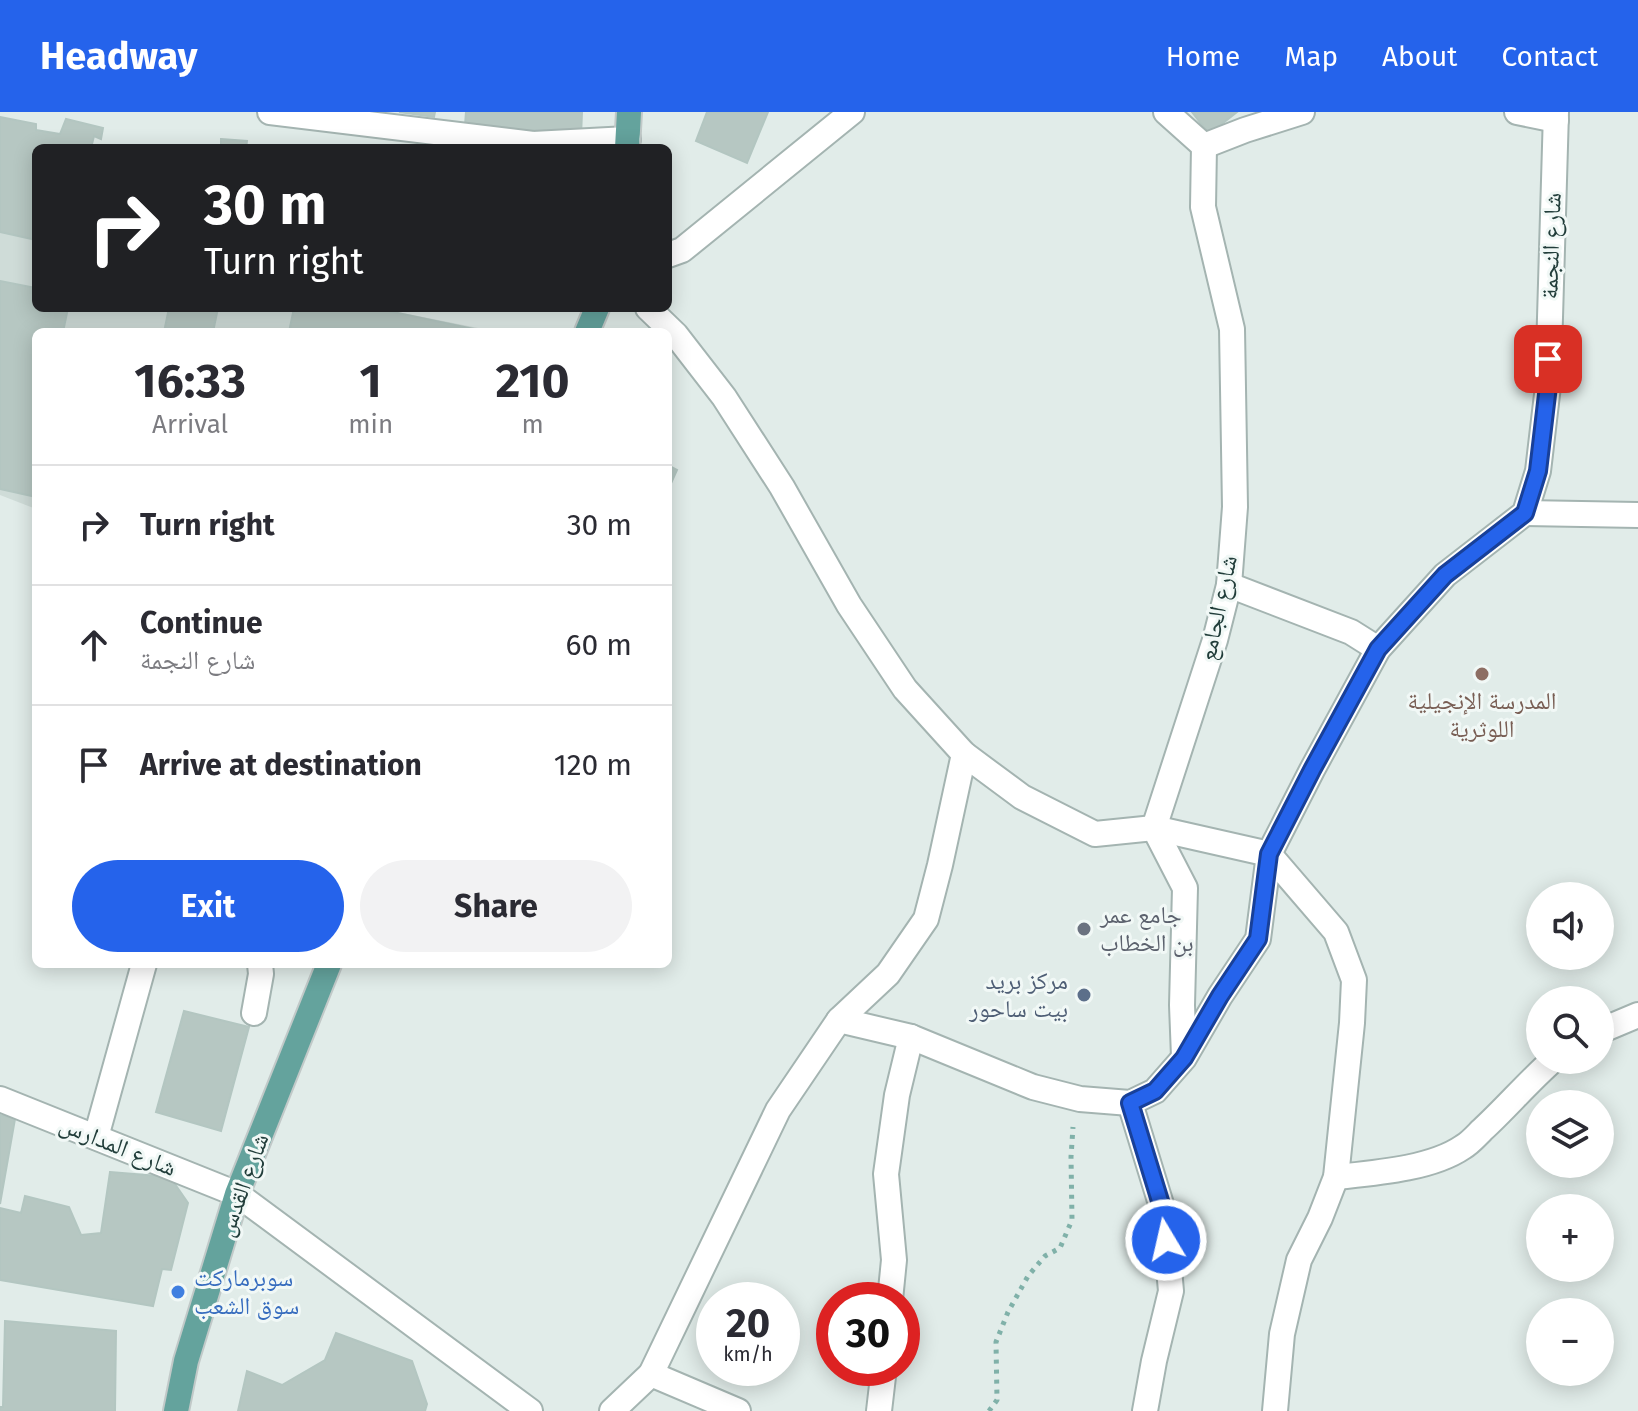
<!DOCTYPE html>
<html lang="en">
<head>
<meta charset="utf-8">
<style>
	body { margin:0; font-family:"Fira Sans","Noto Naskh Arabic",sans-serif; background:#f2f2f3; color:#2b2b33; height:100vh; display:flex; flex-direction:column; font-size:30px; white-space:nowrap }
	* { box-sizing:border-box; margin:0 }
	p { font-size:26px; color:#7c7c81 }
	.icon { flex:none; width:44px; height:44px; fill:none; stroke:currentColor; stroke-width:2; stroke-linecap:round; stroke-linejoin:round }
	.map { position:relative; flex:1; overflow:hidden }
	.panel { position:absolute; left:32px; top:216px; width:640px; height:640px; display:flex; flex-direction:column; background:#fff; border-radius:12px; box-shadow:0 4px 20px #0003 }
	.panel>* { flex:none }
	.banner { position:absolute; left:32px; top:32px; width:640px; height:168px; border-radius:12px; box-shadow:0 4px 20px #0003; background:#202124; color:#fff; overflow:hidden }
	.tools { position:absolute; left:1526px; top:770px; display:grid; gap:16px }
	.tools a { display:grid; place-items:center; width:88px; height:88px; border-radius:50%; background:#fff; box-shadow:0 4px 20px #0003; font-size:40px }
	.speed { position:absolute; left:696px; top:1170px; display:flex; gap:16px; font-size:40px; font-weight:700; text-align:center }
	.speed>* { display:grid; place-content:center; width:104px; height:104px; border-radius:50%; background:#fff; box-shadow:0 4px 20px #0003; line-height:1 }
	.speed small { font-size:20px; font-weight:400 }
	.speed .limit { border:12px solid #d22; background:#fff; color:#111 }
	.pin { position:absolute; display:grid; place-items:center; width:68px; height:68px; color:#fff; margin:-34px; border-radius:16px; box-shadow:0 4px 12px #0006 }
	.me { position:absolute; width:88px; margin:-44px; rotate:351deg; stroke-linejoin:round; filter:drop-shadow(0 0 6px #0008) }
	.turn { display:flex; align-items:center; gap:28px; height:168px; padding:0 40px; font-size:36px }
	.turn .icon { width:104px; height:104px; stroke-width:2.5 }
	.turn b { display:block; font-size:56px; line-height:68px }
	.eta { display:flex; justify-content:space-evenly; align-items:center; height:136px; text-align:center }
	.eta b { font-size:48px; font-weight:700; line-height:56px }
	.cta { display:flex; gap:16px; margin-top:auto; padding:16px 40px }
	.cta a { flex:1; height:92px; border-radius:48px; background:#2563eb; color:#fff; font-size:32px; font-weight:700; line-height:92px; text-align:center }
	.cta a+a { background:#f2f2f3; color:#2b2b33 }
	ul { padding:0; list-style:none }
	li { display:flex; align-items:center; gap:24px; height:120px; padding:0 40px; border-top:2px solid #e1e1e2 }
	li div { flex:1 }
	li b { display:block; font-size:30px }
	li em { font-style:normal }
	header { display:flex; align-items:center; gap:48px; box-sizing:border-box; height:112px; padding:0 40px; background:#2563eb; color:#fff }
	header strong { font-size:38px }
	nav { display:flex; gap:44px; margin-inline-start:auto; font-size:28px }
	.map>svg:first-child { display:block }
	.built { fill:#cfdcd8 }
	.building { fill:#b6c7c2; stroke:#b3c6c1; stroke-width:2 }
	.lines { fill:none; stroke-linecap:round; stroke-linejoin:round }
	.minor-casing { stroke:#a4b4b1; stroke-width:28 }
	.major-casing { stroke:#c1c9c8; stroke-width:28 }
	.path { stroke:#80b1a9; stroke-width:5; stroke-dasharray:4 6; stroke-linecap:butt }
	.minor { stroke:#fff; stroke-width:24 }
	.major { stroke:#64a39d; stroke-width:24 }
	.route-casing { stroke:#184099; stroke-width:20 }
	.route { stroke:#2563eb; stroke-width:14 }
	.education-dot { fill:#8d6e63; stroke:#f1f8f6; stroke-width:3 }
	.worship-dot { fill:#6b7280; stroke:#f1f8f6; stroke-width:3 }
	.service-dot { fill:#5c6f8a; stroke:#f1f8f6; stroke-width:3 }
	.shop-dot { fill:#3f7fe0; stroke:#f1f8f6; stroke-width:3 }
	.labels { text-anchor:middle; stroke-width:6; stroke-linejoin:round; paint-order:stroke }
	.street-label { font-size:24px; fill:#213d3a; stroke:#f1f8f6 }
	.education-label { font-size:24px; fill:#785e54; stroke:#f1f8f6 }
	.worship-label { font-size:24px; fill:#5b616d; stroke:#f1f8f6; text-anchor:start }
	.service-label { font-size:24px; fill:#4e5e75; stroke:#f1f8f6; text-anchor:end }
	.shop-label { font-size:24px; fill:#366cbe; stroke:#f1f8f6; text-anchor:start }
</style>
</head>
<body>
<header>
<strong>Headway</strong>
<nav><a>Home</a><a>Map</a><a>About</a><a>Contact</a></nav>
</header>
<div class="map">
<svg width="1638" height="1299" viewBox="0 0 1638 1299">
	<rect width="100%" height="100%" fill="#e1ece9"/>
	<path class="built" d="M0 120 36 127V196H378L498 220H36V397L0 383Z"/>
	<g class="building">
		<path d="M399 0H435L434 5Z"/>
		<path d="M466 0H582L581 24 465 13Z"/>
		<path d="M707 0H768L747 51 696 29Z"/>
		<path d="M1192 0H1237L1209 22Z"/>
		<path d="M0 5 36 12V18L60 22 66 7 103 16 101 27 94 24 91 36H36V128L0 120Z"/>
		<path d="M221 27 247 29 246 36H221Z"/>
		<path d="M0 169 36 176V196H68L63 220H36V385L0 377Z"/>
		<path d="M169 196H218L213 220H164Z"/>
		<path d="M294 196H374L488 220H289Z"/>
		<path d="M668 353 677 358 668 378Z"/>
		<path d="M184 899 249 915 221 1019 156 1000Z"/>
		<path d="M0 1003 15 1007 0 1092Z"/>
		<path d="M110 1060 170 1065 188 1091 171 1158 162 1157 153 1194 0 1168V1096L21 1101 25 1084 69 1095 81 1123 101 1121Z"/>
		<path d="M5 1209 116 1219 115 1299H0V1295H3Z"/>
		<path d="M336 1221 412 1249 427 1292 425 1299H238L247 1259 282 1273 325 1248Z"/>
	</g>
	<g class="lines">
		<defs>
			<g id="minor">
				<path d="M270 0 533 32 628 27"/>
				<path d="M1166 0 1204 34"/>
				<path d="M1517 0 1556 8"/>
				<path d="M1204 34 1245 18 1302 0"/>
				<path d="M668 143 682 138 852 0"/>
				<path d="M648 196 676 223 724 285 782 375 849 493 905 577 964 642 1022 685 1095 722 1154 716 1269 742 1336 820 1354 868 1352 911 1336 1065 1320 1106 1299 1148 1282 1222 1275 1299"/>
				<path d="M1525 401 1638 403"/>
				<path d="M1229 473 1351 520 1378 537"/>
				<path d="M254 901 261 862 260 852"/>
				<path d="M839 908 888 862 926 807 940 753 964 642"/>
				<path d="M1600 919 1638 903"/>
				<path d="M1184 945 1182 893 1185 776 1154 716 1215 528 1229 473 1235 395 1232 217 1203 95 1204 34"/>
				<path d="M0 987 237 1082 530 1299"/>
				<path d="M1130 991 1164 1102 1171 1179 1154 1249 1145 1299"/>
				<path d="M96 1025 144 852"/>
				<path d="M1336 1065C1374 1061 1431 1057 1463 1035 1470 1031 1476 1024 1482 1018 1506 996 1528 970 1553 948"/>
				<path d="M890 1188 894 1148 886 1062 897 983 911 925"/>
				<path d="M651 1262 738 1299"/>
				<path d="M612 1299 651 1262 778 998 839 908 911 925 1033 975 1080 987 1130 991 1155 979 1184 946 1220 884 1258 827 1269 742 1312 658 1378 537 1445 463 1525 401 1538 359 1548 274 1556 0"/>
				<path d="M879 1299 884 1256"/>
			</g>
			<g id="major">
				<path d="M627 36 629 0"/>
				<path d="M587 220 597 196"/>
				<path d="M176 1299 186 1249 237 1082 329 852"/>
			</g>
		</defs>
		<use href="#minor" class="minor-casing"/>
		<use href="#major" class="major-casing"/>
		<path class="path" d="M989 1299 997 1288 996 1230 1008 1200 1028 1164 1045 1144 1060 1136 1072 1108 1071 1045 1073 1015"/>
		<use href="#minor" class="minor"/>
		<use href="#major" class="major"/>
	</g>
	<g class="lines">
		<defs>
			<path id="route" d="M1166 1128 1164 1102 1130 991 1155 979 1184 946 1220 884 1258 827 1269 742 1312 658 1378 537 1445 463 1525 401 1538 359 1548 274V247"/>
		</defs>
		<use href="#route" class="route-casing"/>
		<use href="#route" class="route"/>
	</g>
	<circle class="education-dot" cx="1482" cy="562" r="8"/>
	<circle class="worship-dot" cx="1084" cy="817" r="8"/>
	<circle class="service-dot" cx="1084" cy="883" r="8"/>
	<circle class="shop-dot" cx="178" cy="1180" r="8"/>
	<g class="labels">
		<g class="street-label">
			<text transform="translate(1551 134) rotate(-88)" y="8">شارع النجمة</text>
			<text transform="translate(1218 496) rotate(-78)" y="8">شارع الجامع</text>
			<text transform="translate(118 1034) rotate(22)" y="8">شارع المدارس</text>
			<text transform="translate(243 1073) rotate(-70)" y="8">شارع القدس</text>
		</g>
		<g class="education-label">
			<text x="1482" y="597">المدرسة الإنجيلية<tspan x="1482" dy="28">اللوثرية</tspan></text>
		</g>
		<g class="worship-label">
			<text x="1100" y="811">جامع عمر<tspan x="1100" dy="28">بن الخطاب</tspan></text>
		</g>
		<g class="service-label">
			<text x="1068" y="877">مركز بريد<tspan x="1068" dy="28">بيت ساحور</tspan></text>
		</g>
		<g class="shop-label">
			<text x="194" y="1174">سوبرماركت<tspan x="194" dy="28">سوق الشعب</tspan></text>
		</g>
	</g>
</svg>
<div class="tools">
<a><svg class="icon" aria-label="sound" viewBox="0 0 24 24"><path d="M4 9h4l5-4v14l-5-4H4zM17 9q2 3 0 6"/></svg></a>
<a><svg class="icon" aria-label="search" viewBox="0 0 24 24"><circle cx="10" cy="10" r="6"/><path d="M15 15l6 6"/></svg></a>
<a><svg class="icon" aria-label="layers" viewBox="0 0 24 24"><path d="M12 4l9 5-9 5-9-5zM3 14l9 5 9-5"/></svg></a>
<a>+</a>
<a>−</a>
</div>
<div class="speed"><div>20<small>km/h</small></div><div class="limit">30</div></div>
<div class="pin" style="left:1548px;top:247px;background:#d93025"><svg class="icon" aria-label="arrive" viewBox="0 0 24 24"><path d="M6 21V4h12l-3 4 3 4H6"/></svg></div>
<svg class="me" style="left:1166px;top:1128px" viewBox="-20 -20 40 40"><circle r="17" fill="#2563eb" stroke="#fff" stroke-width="3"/><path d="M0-11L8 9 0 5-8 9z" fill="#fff"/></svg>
<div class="banner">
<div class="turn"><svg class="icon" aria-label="right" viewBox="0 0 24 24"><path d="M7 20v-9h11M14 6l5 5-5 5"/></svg><div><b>30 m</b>Turn right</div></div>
</div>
<section class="panel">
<div class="eta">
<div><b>16:33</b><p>Arrival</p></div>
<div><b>1</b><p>min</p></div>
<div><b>210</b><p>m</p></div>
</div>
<ul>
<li><svg class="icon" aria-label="right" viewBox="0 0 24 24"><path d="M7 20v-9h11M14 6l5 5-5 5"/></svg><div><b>Turn right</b></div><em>30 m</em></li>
<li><svg class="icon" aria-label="ahead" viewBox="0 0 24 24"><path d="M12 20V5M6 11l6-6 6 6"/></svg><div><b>Continue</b><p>شارع النجمة</p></div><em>60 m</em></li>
<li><svg class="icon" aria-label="arrive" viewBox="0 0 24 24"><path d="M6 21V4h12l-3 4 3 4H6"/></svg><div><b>Arrive at destination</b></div><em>120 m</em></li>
</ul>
<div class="cta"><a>Exit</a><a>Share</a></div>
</section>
</div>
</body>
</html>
